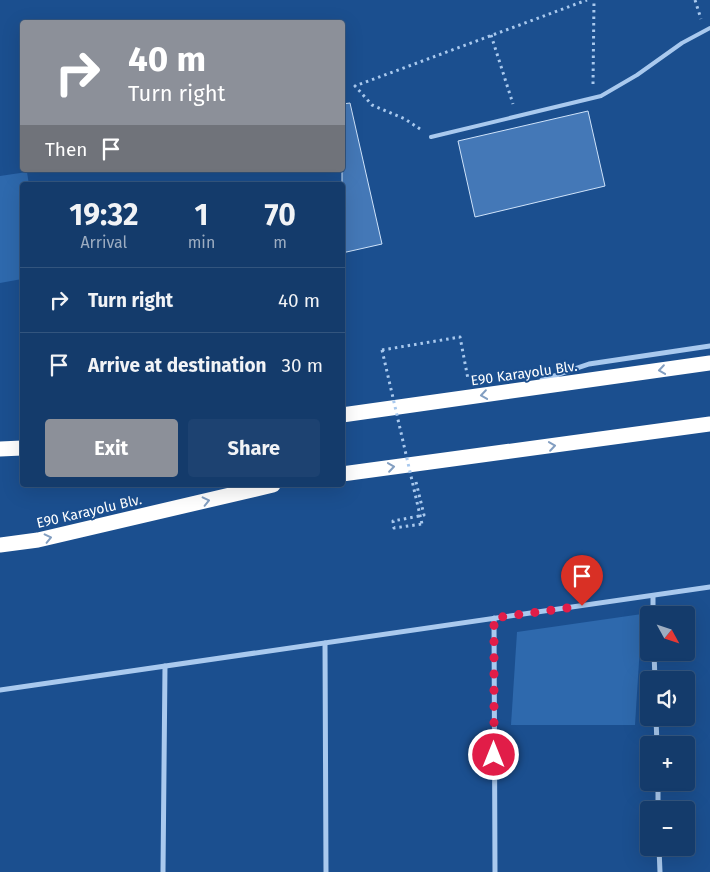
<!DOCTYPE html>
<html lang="en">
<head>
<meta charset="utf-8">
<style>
	body { margin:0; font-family:"Fira Sans",sans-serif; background:#1d4271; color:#f1f3f6; height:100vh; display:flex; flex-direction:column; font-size:19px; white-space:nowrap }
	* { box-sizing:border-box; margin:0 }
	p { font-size:16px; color:#9dadc1 }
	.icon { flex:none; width:28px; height:28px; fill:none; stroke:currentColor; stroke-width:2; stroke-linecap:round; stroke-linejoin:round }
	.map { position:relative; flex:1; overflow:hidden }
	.panel { position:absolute; left:20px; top:182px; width:325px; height:305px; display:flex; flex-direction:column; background:#143b6b; border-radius:5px; box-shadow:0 5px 20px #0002,0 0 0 1px #33557e }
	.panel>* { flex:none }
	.hud { position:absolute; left:20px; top:20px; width:325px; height:152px; border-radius:5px; box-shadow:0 5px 20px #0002,0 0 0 1px #33557e; background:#8c9099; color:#fff; overflow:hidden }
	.needle { width:32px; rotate:130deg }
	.fabs { position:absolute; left:640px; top:606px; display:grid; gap:10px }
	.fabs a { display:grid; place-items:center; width:55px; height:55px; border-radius:5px; background:#143b6b; box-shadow:0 5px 20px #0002,0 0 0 1px #33557e; font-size:25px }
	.pin { position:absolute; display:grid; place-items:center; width:42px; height:42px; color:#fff; margin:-51px -21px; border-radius:50% 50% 50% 0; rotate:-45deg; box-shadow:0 0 5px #0007 }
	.pin .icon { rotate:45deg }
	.me { position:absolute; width:55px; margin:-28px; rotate:0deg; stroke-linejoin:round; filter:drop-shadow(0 0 4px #0008) }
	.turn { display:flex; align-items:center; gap:18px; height:105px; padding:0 25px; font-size:22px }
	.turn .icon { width:65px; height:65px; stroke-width:2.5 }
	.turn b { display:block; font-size:35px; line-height:42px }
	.then { display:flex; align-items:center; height:48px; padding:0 25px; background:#0003; gap:10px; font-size:19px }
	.eta { display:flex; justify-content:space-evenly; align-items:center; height:85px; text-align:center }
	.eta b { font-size:30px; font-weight:700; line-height:35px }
	.cta { display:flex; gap:10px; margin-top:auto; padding:10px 25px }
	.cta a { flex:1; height:58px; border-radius:5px; background:#8c9099; color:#fff; font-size:20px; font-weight:700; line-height:58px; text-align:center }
	.cta a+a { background:#1d4271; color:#f1f3f6 }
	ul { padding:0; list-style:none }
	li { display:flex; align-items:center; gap:15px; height:65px; padding:0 25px; border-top:1px solid #33557e }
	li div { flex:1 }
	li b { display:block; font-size:19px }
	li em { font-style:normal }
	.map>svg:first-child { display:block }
	.green { fill:#2e69ad }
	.building { fill:#4478b7; stroke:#cfe3fa }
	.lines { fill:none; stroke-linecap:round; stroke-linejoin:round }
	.path { stroke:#a9c9ee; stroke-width:3; stroke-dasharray:2.5 4; stroke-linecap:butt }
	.lane { stroke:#a9c9ee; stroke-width:4 }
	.street { stroke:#a9c9ee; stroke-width:5 }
	.highway { stroke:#fff; stroke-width:15 }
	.path-bridge { stroke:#a9c9ee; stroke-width:3; stroke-dasharray:2.5 4; stroke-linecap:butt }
	.oneway { stroke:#829ec1 }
	.route { stroke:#e11d48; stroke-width:9; stroke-dasharray:0 16.2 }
	.labels { text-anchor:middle; stroke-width:4; stroke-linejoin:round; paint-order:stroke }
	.street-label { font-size:14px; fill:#fff; stroke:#1b4f8f }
</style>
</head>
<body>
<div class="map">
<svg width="710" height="872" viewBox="0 0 710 872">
	<rect width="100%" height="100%" fill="#1b4f8f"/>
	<g class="green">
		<path d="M27 172 29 185H22V279L0 283V176Z"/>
		<path d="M642 614 635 725H511L517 632Z"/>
	</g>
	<g class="building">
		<path d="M350 103 382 244 342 253V104Z"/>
		<path d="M588 111 605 186 475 217 458 141Z"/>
	</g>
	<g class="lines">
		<g class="path">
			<path d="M695 0 701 19"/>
			<path d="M491 35 513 104"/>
			<path d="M593 84 594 0"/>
			<path d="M420 129 405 119 372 105 355 86 587 0"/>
			<path d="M382 350 460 337 468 379"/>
			<path d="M416 482 424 515 393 521 394 528 422 524"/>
		</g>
		<path class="lane" d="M431 137 601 96 637 75 682 43 710 28"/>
		<g class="street">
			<path d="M542 380 589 364 710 346"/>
			<path d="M653 596V615"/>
			<path d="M494 618 495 872"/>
			<path d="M325 643 326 872"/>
			<path d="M654 652 655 680"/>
			<path d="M0 690 710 587"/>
			<path d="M656 718 657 745"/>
			<path d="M658 782V810"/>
			<path d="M659 848 660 872"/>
			<path d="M163 872 165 666"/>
		</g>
		<g class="highway">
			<path d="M342 415 710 363"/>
			<path d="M0 449 22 448"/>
			<path d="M342 474 710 424"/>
			<path d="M0 545 38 540 273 485"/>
		</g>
		<path class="path-bridge" d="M382 350 422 524"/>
	</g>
	<defs><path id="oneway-chevron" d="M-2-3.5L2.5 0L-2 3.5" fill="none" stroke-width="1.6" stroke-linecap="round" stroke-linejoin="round" transform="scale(1.25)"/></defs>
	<g class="oneway">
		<use href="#oneway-chevron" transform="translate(662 370) rotate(172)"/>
		<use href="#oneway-chevron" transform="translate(484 395) rotate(172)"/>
		<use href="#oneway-chevron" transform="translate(552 446) rotate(-8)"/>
		<use href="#oneway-chevron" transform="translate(391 467) rotate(-8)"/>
		<use href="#oneway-chevron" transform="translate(206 501) rotate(-13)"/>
		<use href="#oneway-chevron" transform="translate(48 538) rotate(-13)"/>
	</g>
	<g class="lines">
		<path class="route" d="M494 755V618L582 606"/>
	</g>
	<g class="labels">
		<g class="street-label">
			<text transform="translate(524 373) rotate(-8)" y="5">E90 Karayolu Blv.</text>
			<text transform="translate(89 511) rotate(-13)" y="5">E90 Karayolu Blv.</text>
		</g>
	</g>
</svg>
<div class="fabs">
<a><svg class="needle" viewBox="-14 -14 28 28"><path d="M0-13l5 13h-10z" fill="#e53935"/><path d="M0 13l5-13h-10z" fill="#9dadc1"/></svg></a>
<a><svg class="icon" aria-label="sound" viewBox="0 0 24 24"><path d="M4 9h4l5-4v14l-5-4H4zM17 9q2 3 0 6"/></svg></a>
<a>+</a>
<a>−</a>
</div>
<div class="pin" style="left:582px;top:606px;background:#d93025"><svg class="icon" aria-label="arrive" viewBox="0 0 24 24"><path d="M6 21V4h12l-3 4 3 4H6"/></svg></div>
<svg class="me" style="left:494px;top:755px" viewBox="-20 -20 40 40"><circle r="17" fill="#e11d48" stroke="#fff" stroke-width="3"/><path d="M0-11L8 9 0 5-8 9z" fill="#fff"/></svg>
<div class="hud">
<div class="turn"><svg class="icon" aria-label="right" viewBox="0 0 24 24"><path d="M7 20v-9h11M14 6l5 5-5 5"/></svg><div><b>40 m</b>Turn right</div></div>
<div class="then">Then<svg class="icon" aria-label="arrive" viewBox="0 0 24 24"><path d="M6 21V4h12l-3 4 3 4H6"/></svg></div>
</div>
<section class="panel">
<div class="eta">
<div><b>19:32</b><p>Arrival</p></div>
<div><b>1</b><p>min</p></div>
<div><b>70</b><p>m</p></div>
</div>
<ul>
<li><svg class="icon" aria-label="right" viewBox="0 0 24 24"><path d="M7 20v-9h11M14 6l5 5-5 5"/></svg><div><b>Turn right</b></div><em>40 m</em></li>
<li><svg class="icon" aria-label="arrive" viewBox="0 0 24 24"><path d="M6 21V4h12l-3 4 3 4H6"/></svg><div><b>Arrive at destination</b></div><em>30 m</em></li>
</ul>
<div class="cta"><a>Exit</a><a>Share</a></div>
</section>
</div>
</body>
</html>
